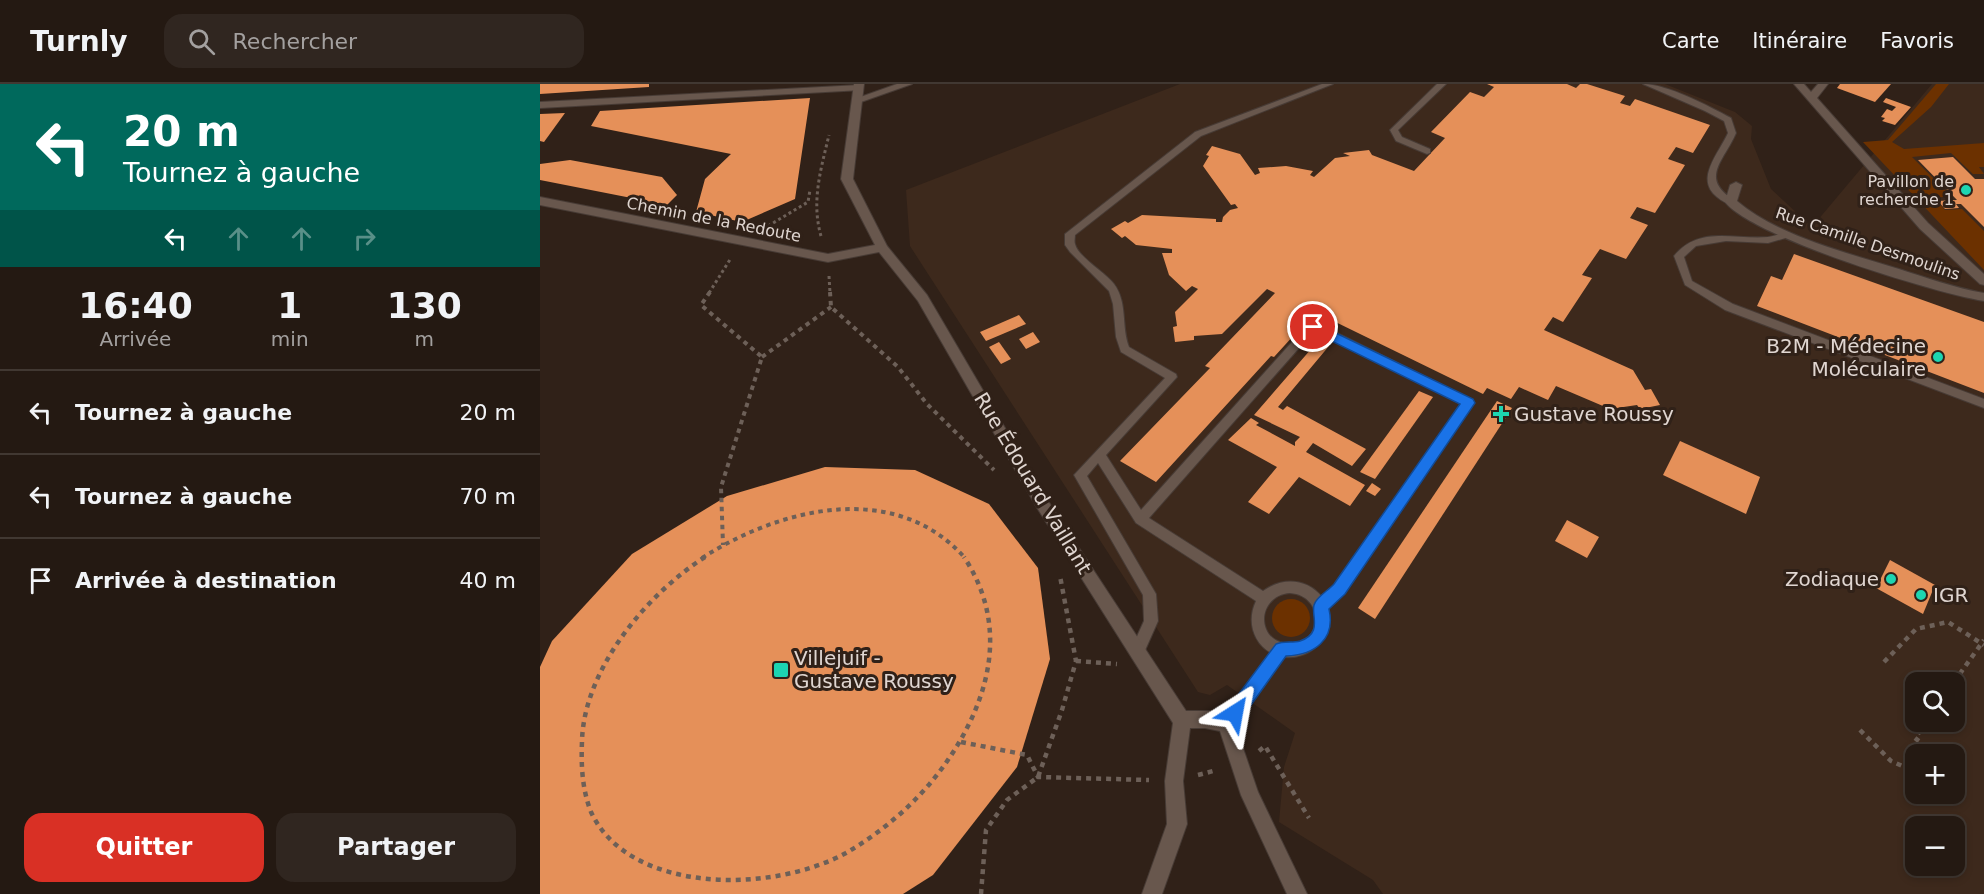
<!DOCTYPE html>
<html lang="fr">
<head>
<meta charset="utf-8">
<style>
	body { margin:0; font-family:"DejaVu Sans",sans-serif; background:#302620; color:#f1f3f6; height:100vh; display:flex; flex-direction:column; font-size:22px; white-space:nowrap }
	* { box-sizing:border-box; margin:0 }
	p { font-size:20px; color:#a3a09f }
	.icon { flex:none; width:33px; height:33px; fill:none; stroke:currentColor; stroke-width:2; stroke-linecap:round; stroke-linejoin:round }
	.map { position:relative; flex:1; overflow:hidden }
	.panel { display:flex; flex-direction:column; background:#241912; width:540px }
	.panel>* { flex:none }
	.hud { background:#00695c; color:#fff; overflow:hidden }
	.buttons { position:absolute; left:1365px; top:588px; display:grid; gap:12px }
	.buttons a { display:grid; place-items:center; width:60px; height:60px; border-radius:12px; background:#241912; box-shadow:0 3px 9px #0003,0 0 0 2px #413832; font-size:30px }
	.pin { position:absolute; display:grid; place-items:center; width:51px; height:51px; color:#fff; margin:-26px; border:3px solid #fff; border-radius:50%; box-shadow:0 2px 6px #0007 }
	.me { position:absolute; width:66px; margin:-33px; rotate:34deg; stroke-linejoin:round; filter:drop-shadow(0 0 4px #0008) }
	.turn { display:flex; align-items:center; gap:21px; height:126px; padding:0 24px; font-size:27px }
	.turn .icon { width:78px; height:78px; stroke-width:2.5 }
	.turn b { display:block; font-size:42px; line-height:51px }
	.lanes { display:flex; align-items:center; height:57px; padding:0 24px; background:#0003; justify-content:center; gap:30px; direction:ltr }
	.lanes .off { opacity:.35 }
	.eta { display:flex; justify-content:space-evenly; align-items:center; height:102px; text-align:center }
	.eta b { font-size:36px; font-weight:700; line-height:42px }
	.action { display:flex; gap:12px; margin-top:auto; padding:12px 24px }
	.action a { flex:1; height:69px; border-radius:18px; background:#d93025; color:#fff; font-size:24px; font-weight:700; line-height:69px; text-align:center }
	.action a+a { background:#302620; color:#f1f3f6 }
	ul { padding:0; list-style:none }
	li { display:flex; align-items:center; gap:18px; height:84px; padding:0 24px; border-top:2px solid #413832 }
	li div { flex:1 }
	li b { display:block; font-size:22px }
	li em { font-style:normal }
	header { display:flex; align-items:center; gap:36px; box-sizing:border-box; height:84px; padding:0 30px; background:#241912; border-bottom:2px solid #413832 }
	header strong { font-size:28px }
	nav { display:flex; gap:33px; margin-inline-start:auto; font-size:21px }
	.search { width:420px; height:54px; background:#302620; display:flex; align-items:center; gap:15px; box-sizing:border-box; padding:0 21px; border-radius:18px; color:#a3a09f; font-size:22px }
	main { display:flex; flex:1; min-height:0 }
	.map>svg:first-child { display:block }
	.built { fill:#3d291c; fill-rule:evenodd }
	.green { fill:#6c3100 }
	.building { fill:#e59059 }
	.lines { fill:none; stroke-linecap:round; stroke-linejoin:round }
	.service-casing { stroke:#473b35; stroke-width:2 }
	.pedestrian-casing { stroke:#473b35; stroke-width:2 }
	.minor-casing { stroke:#473b35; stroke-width:2 }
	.path-far2 { stroke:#6d6058; stroke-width:3; stroke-dasharray:3 3; stroke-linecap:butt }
	.path-far1 { stroke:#6d6058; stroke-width:4; stroke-dasharray:4.5 4.5; stroke-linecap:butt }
	.path { stroke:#6d6058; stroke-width:4.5; stroke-dasharray:5 5; stroke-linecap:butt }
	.service { fill:#68574d; fill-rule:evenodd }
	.pedestrian { fill:#68574d; fill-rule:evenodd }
	.minor { fill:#68574d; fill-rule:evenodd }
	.route { fill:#1a73e8; stroke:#114b97; stroke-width:1.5 }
	.poi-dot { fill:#1dd5b1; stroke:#302118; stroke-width:2 }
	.labels { text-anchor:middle; stroke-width:6; stroke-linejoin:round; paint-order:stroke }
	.far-poi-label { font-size:16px; fill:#e0d6d1; stroke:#302118; text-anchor:end }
	.far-street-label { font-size:16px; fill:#e0d6d1; stroke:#302118 }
	.poi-label { font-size:20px; fill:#e0d6d1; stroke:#302118; text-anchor:start }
	.street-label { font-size:20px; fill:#e0d6d1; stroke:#302118 }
</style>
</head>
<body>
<header>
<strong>Turnly</strong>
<div class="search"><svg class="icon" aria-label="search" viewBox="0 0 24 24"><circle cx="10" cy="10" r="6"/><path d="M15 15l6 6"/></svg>Rechercher</div>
<nav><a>Carte</a><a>Itinéraire</a><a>Favoris</a></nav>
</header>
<main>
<section class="panel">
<div class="hud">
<div class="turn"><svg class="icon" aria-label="left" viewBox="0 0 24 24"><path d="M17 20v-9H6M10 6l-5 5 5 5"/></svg><div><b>20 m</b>Tournez à gauche</div></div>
<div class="lanes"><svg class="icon" aria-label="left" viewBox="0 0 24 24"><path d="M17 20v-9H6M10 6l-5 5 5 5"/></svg><svg class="icon off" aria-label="ahead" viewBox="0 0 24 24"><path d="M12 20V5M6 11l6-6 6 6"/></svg><svg class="icon off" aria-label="ahead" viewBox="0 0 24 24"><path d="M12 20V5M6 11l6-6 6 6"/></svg><svg class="icon off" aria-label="right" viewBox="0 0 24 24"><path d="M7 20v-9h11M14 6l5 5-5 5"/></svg></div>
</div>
<div class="eta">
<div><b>16:40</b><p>Arrivée</p></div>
<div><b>1</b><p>min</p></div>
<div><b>130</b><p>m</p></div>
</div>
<ul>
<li><svg class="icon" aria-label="left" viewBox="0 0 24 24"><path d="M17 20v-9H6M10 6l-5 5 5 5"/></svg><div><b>Tournez à gauche</b></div><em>20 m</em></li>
<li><svg class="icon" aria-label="left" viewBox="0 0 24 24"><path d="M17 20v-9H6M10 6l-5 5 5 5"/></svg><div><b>Tournez à gauche</b></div><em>70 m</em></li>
<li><svg class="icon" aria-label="arrive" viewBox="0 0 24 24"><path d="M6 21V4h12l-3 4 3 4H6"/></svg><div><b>Arrivée à destination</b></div><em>40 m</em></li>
</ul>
<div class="action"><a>Quitter</a><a>Partager</a></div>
</section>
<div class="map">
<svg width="1444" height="810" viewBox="0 0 1444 810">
	<rect width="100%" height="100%" fill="#302118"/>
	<path class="built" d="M640 0H1125L1195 28 1212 42 1211 55 1231 105 1272 143 1392 0H1444V810H843L833 796 739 738 744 683 755 649 687 601 670 611 658 608 370 162 366 106ZM1376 598H1414V638H1376ZM1376 670H1414V710H1376ZM1376 742H1414V782H1376Z"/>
	<g class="green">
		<path d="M1396 0H1409L1391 23 1352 58 1364 65 1444 59V83H1439L1444 90H1433L1411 69 1372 73 1411 112 1394 114 1405 126 1422 125 1444 147V186L1323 58 1348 56Z"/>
		<circle cx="751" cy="534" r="19"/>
	</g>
	<g class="building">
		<path d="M0 0H109V3L0 10Z"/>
		<path d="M947 0H1027L1036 4 1040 0H1047L1085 12 1080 19 1090 22 1095 15 1170 41 1153 69 1136 63 1128 75 1145 81 1115 129 1097 123 1090 134 1108 141 1086 175 1060 165 1042 191 1052 194 1023 238 1013 233 1004 246 1093 286 1105 306 1111 305 1120 321 1100 325 1097 321 1070 325 1016 302 1008 316 979 303 971 315 947 304 943 310 775 228 734 273 731 272 616 398 580 377 670 284 665 282 735 209 727 205 682 250 654 252V256L635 258 633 243 637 242 635 228 658 205 652 202 646 207 629 191 622 169H632V165L596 161 585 152 582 154 571 145 585 137 588 139 602 131 676 135V138H682L683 133 690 126 698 124 695 120 691 121 663 82 669 72 666 71 672 62 700 70 715 91 720 89 718 84 746 82 773 87 770 91 774 93 795 74 810 72 803 69 829 66 832 71 874 87 905 54 891 48 930 8 944 13 954 3Z"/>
		<path d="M1300 0H1351L1335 18 1297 4Z"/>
		<path d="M270 14 255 115 202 138 156 128 165 95 191 70 51 42 60 27Z"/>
		<path d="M1346 14 1371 23 1355 41 1342 37 1345 34 1341 33 1347 25 1352 27 1356 23 1343 18Z"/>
		<path d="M25 29 4 58 0 57V30Z"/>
		<path d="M1413 73 1435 95H1444V143L1421 120H1416L1419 124 1405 125 1398 117 1417 116 1378 76Z"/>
		<path d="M30 76 122 93 137 111 127 121 0 96V80Z"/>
		<path d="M1254 170 1444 238V309L1217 222 1231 192 1242 196Z"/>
		<path d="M479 231 486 240 446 257 440 248Z"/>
		<path d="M493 248 500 258 486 265 479 255Z"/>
		<path d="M778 257 789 262 738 323 743 326 747 322 826 365 812 382 773 359 766 368 825 401 810 422 759 393 729 430 708 418 737 383 688 356 711 334 719 339 716 341 755 362V358L760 353 714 331Z"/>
		<path d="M459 258 471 275 461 280 449 263Z"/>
		<path d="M879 307 893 313 835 395 820 388Z"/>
		<path d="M957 317 972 324 835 535 818 524Z"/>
		<path d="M1140 357 1220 393 1206 430 1123 391Z"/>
		<path d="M285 383 375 386 449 420 498 484 510 575 477 683 393 791 363 810H0V583L12 557 92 470 187 412Z"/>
		<path d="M832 399 841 405 835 412 826 407Z"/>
		<path d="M1027 436 1059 453 1047 474 1015 457Z"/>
		<path d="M1350 476 1395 501 1383 530 1336 504Z"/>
	</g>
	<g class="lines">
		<defs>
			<g id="service">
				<path d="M782 0H793L661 52 535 151C535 154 534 157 535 160 538 173 565 188 574 200 588 219 581 242 589 263L636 290 637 293 566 371 601 426 769 239H777L932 316 934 319 805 509 787 525C794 552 772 576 744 573L692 646 687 648 682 646 680 641 682 636 731 569C712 558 707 536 716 517L596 439 558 379 547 392 616 510 618 537 602 573 597 574 592 573 590 568 604 537 603 511 534 391 625 294 581 268 576 253 573 220 569 207 530 168 525 161V150L655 48ZM774 247 921 320 795 501 782 513C767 494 742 493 723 507L609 434ZM750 509C789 512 781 569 743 559 736 557 729 553 726 545 719 527 732 510 750 509Z"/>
				<path d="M897 0H906L858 46 862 53 890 65V69L887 70 856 57 850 46Z"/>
				<path d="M1103 0C1127 0 1169 22 1191 34L1196 49C1184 77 1159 94 1194 116V120C1188 121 1182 117 1177 113 1154 95 1179 69 1188 49L1184 37 1165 27Z"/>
				<path d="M1246 148 1249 149V153L1228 159 1186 157 1156 162 1144 173 1152 197 1193 220 1444 315V324L1185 226 1145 201 1134 172C1159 141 1194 156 1228 153 1234 152 1240 150 1246 148Z"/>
			</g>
			<g id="pedestrian">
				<path d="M357 0H372L321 18 312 16Z"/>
				<path d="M319 1 322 2V6L0 24V18Z"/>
			</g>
			<g id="minor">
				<path d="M314 0H324L313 95 347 162 387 211 506 414 646 627H670L693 635 718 708 767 810H747L701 711 680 647 665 644H650L643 697 647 740 622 810H602L627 740 625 697 633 639 496 422 378 217 339 168 288 178 0 121V113L288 170 335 161 301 95Z"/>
				<path d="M1254 0H1264L1271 8 1278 0H1288L1277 14 1388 139 1444 190V201L1440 200 1380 145Z"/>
				<path d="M1196 98 1202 101 1197 117C1238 152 1308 169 1359 185 1387 194 1415 204 1444 209V217C1395 209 1214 154 1185 118L1190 101Z"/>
			</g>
		</defs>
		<use href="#service" class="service-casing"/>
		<use href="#pedestrian" class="pedestrian-casing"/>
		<use href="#minor" class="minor-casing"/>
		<g class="path-far2">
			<path d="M228 142 268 118 270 106"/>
			<path d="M281 152C271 117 281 85 289 51"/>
			<path d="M289 192 290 209"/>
			<path d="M169 209 191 174"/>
		</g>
		<g class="path-far1">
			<path d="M170 208 161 221 222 273 181 403 183 461"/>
			<path d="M290 208 291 223 358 283 387 320 454 386"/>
			<path d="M222 273 291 223"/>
			<path d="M162 474C240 424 355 395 425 474"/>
		</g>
		<g class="path">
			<path d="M165 473C107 510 44 585 42 657 41 681 42 705 51 728 89 810 231 810 306 769 359 738 402 695 429 640 457 583 459 526 424 473"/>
			<path d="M536 577 577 580"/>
			<path d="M1344 578 1376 545 1408 538 1444 561"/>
			<path d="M1414 598 1444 556"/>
			<path d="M1387 638 1375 654 1395 670"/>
			<path d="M1320 646 1351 677 1376 688"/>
			<path d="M421 658 487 671 498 693 609 696"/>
			<path d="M719 667 725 662 769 734"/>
			<path d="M658 691 677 686"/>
			<path d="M441 810 446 746 467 716 498 693 522 626 536 577 520 492"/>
		</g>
		<use href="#service" class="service"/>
		<use href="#pedestrian" class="pedestrian"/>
		<use href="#minor" class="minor"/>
	</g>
	<path class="route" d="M773 238 933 315 935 319 805 510 789 525C796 556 774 571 746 572L701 635 695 637 689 635 687 629 689 623 736 560C744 557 752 559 760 557 783 549 771 532 774 521 776 513 789 506 794 500L920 320 769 246 767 243Z"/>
	<g class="poi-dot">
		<circle cx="1426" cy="106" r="6"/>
		<circle cx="1398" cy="273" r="6"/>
		<path d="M958 321h6v6h6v6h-6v6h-6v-6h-6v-6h6z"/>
		<circle cx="1351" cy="495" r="6"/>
		<circle cx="1381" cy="511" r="6"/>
		<rect x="233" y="578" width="16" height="16" rx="3"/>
	</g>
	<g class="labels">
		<g class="far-poi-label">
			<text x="1414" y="103">Pavillon de<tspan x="1414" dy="18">recherche 1</tspan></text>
		</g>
		<g class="far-street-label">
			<text transform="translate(174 135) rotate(11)" y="6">Chemin de la Redoute</text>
			<text transform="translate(1328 159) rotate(19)" y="6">Rue Camille Desmoulins</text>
		</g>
		<g class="poi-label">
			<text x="1386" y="269" text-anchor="end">B2M - Médecine<tspan x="1386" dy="23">Moléculaire</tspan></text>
			<text x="974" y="337">Gustave Roussy</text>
			<text x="1339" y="502" text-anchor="end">Zodiaque</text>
			<text x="1393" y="518">IGR</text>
			<text x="254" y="581">Villejuif -<tspan x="254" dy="23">Gustave Roussy</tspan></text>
		</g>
		<g class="street-label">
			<text transform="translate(493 399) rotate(59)" y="7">Rue Édouard Vaillant</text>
		</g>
	</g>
</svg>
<div class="buttons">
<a><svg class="icon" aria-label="search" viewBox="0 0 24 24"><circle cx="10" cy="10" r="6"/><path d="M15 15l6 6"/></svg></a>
<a>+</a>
<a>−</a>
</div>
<div class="pin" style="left:773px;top:243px;background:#d93025"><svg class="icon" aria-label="arrive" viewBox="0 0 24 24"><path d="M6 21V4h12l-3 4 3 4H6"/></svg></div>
<svg class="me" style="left:695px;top:629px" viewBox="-20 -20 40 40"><path d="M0-17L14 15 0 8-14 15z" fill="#1a73e8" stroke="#fff" stroke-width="4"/></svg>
</div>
</main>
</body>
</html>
